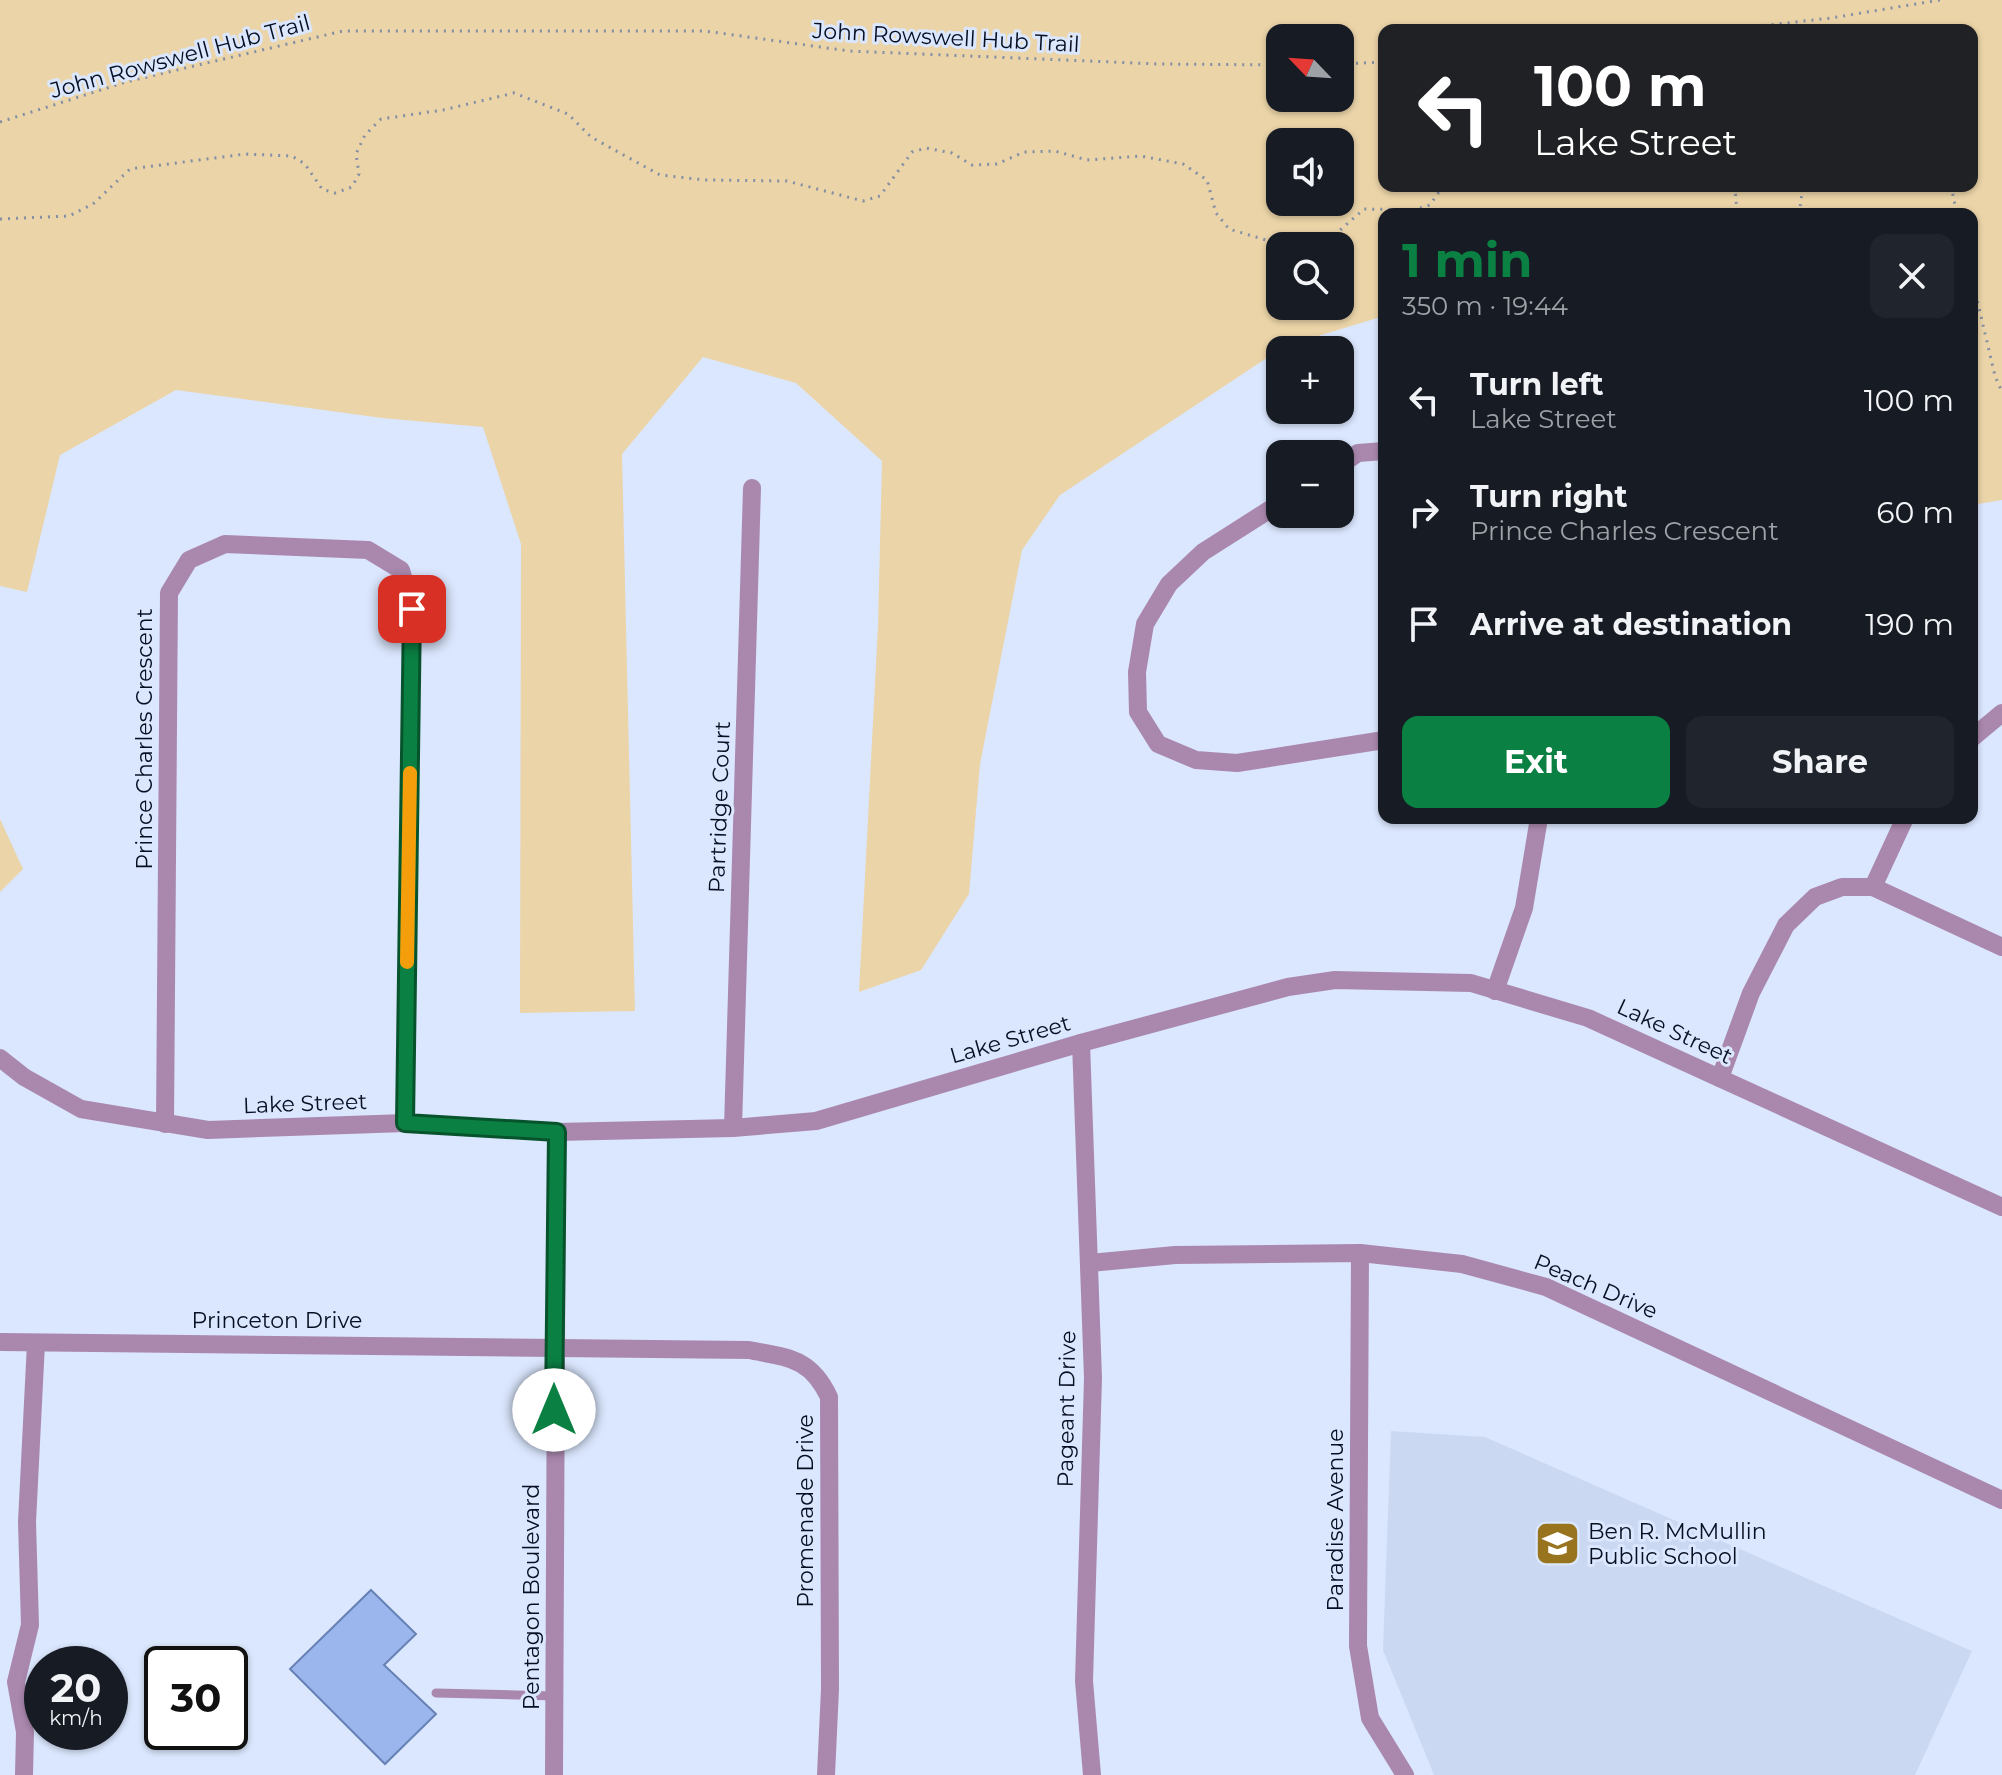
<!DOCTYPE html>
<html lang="en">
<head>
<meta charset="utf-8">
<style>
	body { margin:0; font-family:Montserrat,sans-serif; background:#20242c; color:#f1f3f6; height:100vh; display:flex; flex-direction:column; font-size:30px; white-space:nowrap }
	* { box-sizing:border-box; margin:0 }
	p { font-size:26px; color:#9ea1a6 }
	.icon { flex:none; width:44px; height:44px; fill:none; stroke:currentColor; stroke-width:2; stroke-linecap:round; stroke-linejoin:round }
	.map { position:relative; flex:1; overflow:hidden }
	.panel { position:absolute; left:1378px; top:208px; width:600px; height:616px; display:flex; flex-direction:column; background:#171b24; border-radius:16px; box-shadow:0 2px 6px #0004 }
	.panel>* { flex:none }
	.guide { position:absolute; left:1378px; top:24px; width:600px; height:168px; border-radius:16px; box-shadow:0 2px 6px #0004; background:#202124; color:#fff; overflow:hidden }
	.needle { width:52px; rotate:295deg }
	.tools { position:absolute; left:1266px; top:24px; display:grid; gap:16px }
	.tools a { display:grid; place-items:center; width:88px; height:88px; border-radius:16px; background:#171b24; box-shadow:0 2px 6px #0004; font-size:40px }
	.speed { position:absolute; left:24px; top:1646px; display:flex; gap:16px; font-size:40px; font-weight:700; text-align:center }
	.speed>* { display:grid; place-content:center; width:104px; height:104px; border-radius:50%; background:#171b24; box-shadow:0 2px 6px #0004; line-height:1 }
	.speed small { font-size:20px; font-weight:400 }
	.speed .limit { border:4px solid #111; border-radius:12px; background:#fff; color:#111 }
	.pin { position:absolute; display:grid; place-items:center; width:68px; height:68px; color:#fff; margin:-34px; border-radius:16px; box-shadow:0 4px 12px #0006 }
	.me { position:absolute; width:88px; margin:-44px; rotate:0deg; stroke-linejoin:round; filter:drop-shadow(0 0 6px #0008) }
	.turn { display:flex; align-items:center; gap:28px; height:168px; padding:0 24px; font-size:36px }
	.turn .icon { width:104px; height:104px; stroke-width:2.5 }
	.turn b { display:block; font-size:56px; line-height:68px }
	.round { display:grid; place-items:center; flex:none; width:84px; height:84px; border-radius:16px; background:#20242c }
	.headline { display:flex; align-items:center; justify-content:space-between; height:136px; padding:0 24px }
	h1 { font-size:48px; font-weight:700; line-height:60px; color:#0b8043 }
	.button { display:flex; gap:16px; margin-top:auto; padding:16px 24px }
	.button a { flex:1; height:92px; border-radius:16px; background:#0b8043; color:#fff; font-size:32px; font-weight:700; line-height:92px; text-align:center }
	.button a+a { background:#20242c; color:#f1f3f6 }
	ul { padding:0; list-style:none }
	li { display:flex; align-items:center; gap:24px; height:112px; padding:0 24px }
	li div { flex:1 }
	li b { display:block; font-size:30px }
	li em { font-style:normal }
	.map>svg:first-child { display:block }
	.built { fill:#cbd8f1 }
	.green { fill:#ebd4a8; fill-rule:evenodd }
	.building { fill:#9ab6ed; stroke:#6781b4; stroke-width:2 }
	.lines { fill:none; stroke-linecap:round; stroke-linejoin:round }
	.path { stroke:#848fa4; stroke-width:3; stroke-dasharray:2 6; stroke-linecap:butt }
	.lane { stroke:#aa88ae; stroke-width:9 }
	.street { stroke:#aa88ae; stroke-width:18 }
	.route-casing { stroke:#07532c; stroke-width:20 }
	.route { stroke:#0b8043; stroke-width:14 }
	.slow { stroke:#f59e0b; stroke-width:14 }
	.labels { text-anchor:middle; stroke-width:6; stroke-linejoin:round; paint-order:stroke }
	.street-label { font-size:22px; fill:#060e21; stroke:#dbe7fe }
	.poi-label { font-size:22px; fill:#060e21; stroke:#dbe7fe; text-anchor:start }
</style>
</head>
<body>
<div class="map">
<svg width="2002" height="1775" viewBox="0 0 2002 1775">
	<rect width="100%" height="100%" fill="#dbe7fe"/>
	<path class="built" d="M1391 1431 1485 1437 1972 1651 1915 1775H1434L1383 1650Z"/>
	<g class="green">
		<path d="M0 0H2002V500L1972 505V214H1384V316L1285 346 1060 495 1022 550 980 764 969 894 921 970 859 992 878 625 882 461 796 383 703 357 622 454 635 1011 520 1013 521 544 483 427 382 418 176 390 60 455 27 592 0 586ZM1384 30H1972V186H1384ZM1280 38H1340V98H1280ZM1280 142H1340V202H1280ZM1280 246H1340V306H1280Z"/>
		<path d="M0 819 23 869 0 892Z"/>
	</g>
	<path class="building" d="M371 1590 416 1634 384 1665 436 1714 385 1764 290 1669Z"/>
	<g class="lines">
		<g class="path">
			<path d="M1724 30 1831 18 1940 0"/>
			<path d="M1340 64 1384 62"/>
			<path d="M0 122 126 82 343 31H705L849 51 1159 64 1280 65"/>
			<path d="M1735 186 1737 214"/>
			<path d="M1951 186 1957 214"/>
			<path d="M1799 214 1803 186"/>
			<path d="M0 219 69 216 93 204 130 169 245 154 292 156 305 164 322 189 335 193 352 187 359 174 356 154 365 135 381 119 443 110 514 93 568 114 591 137 660 175 705 180 787 181 863 201 880 196 912 152 926 148 952 153 972 165 997 164 1024 152 1055 151 1087 160 1141 156 1183 164 1207 180 1216 213 1229 229 1286 246"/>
			<path d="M1313 246 1330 239 1364 209 1414 210 1430 205 1443 186"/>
			<path d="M1972 278 1995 376 2002 392"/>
		</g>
		<path class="lane" d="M436 1693 555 1696"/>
		<g class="street">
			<path d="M1340 465 1358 453 1384 451"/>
			<path d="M1280 503 1203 552 1169 584 1145 624 1137 672 1138 712 1158 744 1196 760 1237 763 1384 740"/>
			<path d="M1972 738 2002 713"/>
			<path d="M1873 887 1905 818"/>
			<path d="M1495 991 1524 908 1539 818"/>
			<path d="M1081 1043 1093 1378 1084 1681 1092 1775"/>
			<path d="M0 1058 24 1077 81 1109 208 1130 405 1123 557 1132 733 1128 816 1121 1081 1043 1288 987 1335 980 1471 983 1588 1018 2002 1207"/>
			<path d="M1720 1078 1751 993 1786 925 1815 897 1842 887H1873L2002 947"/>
			<path d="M165 1124 169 593 189 560 225 544 368 550 401 570 412 609 405 1123"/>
			<path d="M733 1128 752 488"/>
			<path d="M1360 1253 1358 1646 1370 1718 1405 1775"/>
			<path d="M1090 1263 1175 1255 1360 1253 1462 1264 1546 1287 2002 1500"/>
			<path d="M0 1342 749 1350C788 1358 810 1357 829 1397L830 1689 826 1775"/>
			<path d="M24 1775 25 1732 16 1682 30 1625 27 1522 36 1343"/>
			<path d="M554 1775 557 1132"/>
		</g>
	</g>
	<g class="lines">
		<defs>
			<path id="route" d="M412 609 405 1123 557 1132 554 1410"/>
		</defs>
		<use href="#route" class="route-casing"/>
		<use href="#route" class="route"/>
		<path class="slow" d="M407 962 410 773"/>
	</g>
	<defs>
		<symbol id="school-square" viewBox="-11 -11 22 22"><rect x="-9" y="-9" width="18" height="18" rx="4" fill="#99741f" stroke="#dbe7fe"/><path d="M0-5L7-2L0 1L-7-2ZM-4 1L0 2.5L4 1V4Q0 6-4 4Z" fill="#fff"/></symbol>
	</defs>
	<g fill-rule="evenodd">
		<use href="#school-square" x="1532" y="1518" width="51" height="51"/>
	</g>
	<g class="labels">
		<g class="street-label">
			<text transform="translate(946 37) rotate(3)" y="8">John Rowswell Hub Trail</text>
			<text transform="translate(180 56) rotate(-15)" y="8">John Rowswell Hub Trail</text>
			<text transform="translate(144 739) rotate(-90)" y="8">Prince Charles Crescent</text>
			<text transform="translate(719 807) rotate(-88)" y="8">Partridge Court</text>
			<text transform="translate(1675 1031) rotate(25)" y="8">Lake Street</text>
			<text transform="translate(1010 1039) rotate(-16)" y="8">Lake Street</text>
			<text transform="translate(305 1103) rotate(-2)" y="8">Lake Street</text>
			<text transform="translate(1596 1286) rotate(23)" y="8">Peach Drive</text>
			<text x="277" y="1328">Princeton Drive</text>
			<text transform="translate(1066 1409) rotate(-89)" y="8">Pageant Drive</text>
			<text transform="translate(805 1511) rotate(-90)" y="8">Promenade Drive</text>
			<text transform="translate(1335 1520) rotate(-90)" y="8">Paradise Avenue</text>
			<text transform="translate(531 1597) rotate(-90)" y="8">Pentagon Boulevard</text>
		</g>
		<g class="poi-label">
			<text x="1588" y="1539">Ben R. McMullin<tspan x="1588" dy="25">Public School</tspan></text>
		</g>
	</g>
</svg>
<div class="tools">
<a><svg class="needle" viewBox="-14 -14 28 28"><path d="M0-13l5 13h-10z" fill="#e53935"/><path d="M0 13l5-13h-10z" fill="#9ea1a6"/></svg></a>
<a><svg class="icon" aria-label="sound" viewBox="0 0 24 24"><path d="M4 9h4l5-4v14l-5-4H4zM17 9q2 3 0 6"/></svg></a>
<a><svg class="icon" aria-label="search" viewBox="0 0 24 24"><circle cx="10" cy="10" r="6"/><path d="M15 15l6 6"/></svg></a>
<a>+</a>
<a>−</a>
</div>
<div class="speed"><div>20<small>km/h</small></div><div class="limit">30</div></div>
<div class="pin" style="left:412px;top:609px;background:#d93025"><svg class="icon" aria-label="arrive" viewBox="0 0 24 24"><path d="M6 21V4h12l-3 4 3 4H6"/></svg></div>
<svg class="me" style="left:554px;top:1410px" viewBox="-20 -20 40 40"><circle r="19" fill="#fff"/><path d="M0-13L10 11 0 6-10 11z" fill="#0b8043"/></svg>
<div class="guide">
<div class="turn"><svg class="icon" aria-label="left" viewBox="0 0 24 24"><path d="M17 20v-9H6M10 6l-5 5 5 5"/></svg><div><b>100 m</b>Lake Street</div></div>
</div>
<section class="panel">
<div class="headline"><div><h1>1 min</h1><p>350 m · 19:44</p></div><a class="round"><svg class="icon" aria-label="close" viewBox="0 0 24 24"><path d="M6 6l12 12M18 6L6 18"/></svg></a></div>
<ul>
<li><svg class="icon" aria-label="left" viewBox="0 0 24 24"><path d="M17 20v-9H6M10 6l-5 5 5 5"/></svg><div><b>Turn left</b><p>Lake Street</p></div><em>100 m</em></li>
<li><svg class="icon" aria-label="right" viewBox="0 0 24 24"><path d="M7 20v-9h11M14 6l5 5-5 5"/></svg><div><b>Turn right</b><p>Prince Charles Crescent</p></div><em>60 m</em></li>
<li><svg class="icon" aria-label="arrive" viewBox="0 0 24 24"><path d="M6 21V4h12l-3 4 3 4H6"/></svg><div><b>Arrive at destination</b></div><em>190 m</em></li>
</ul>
<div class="button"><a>Exit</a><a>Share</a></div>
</section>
</div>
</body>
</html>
